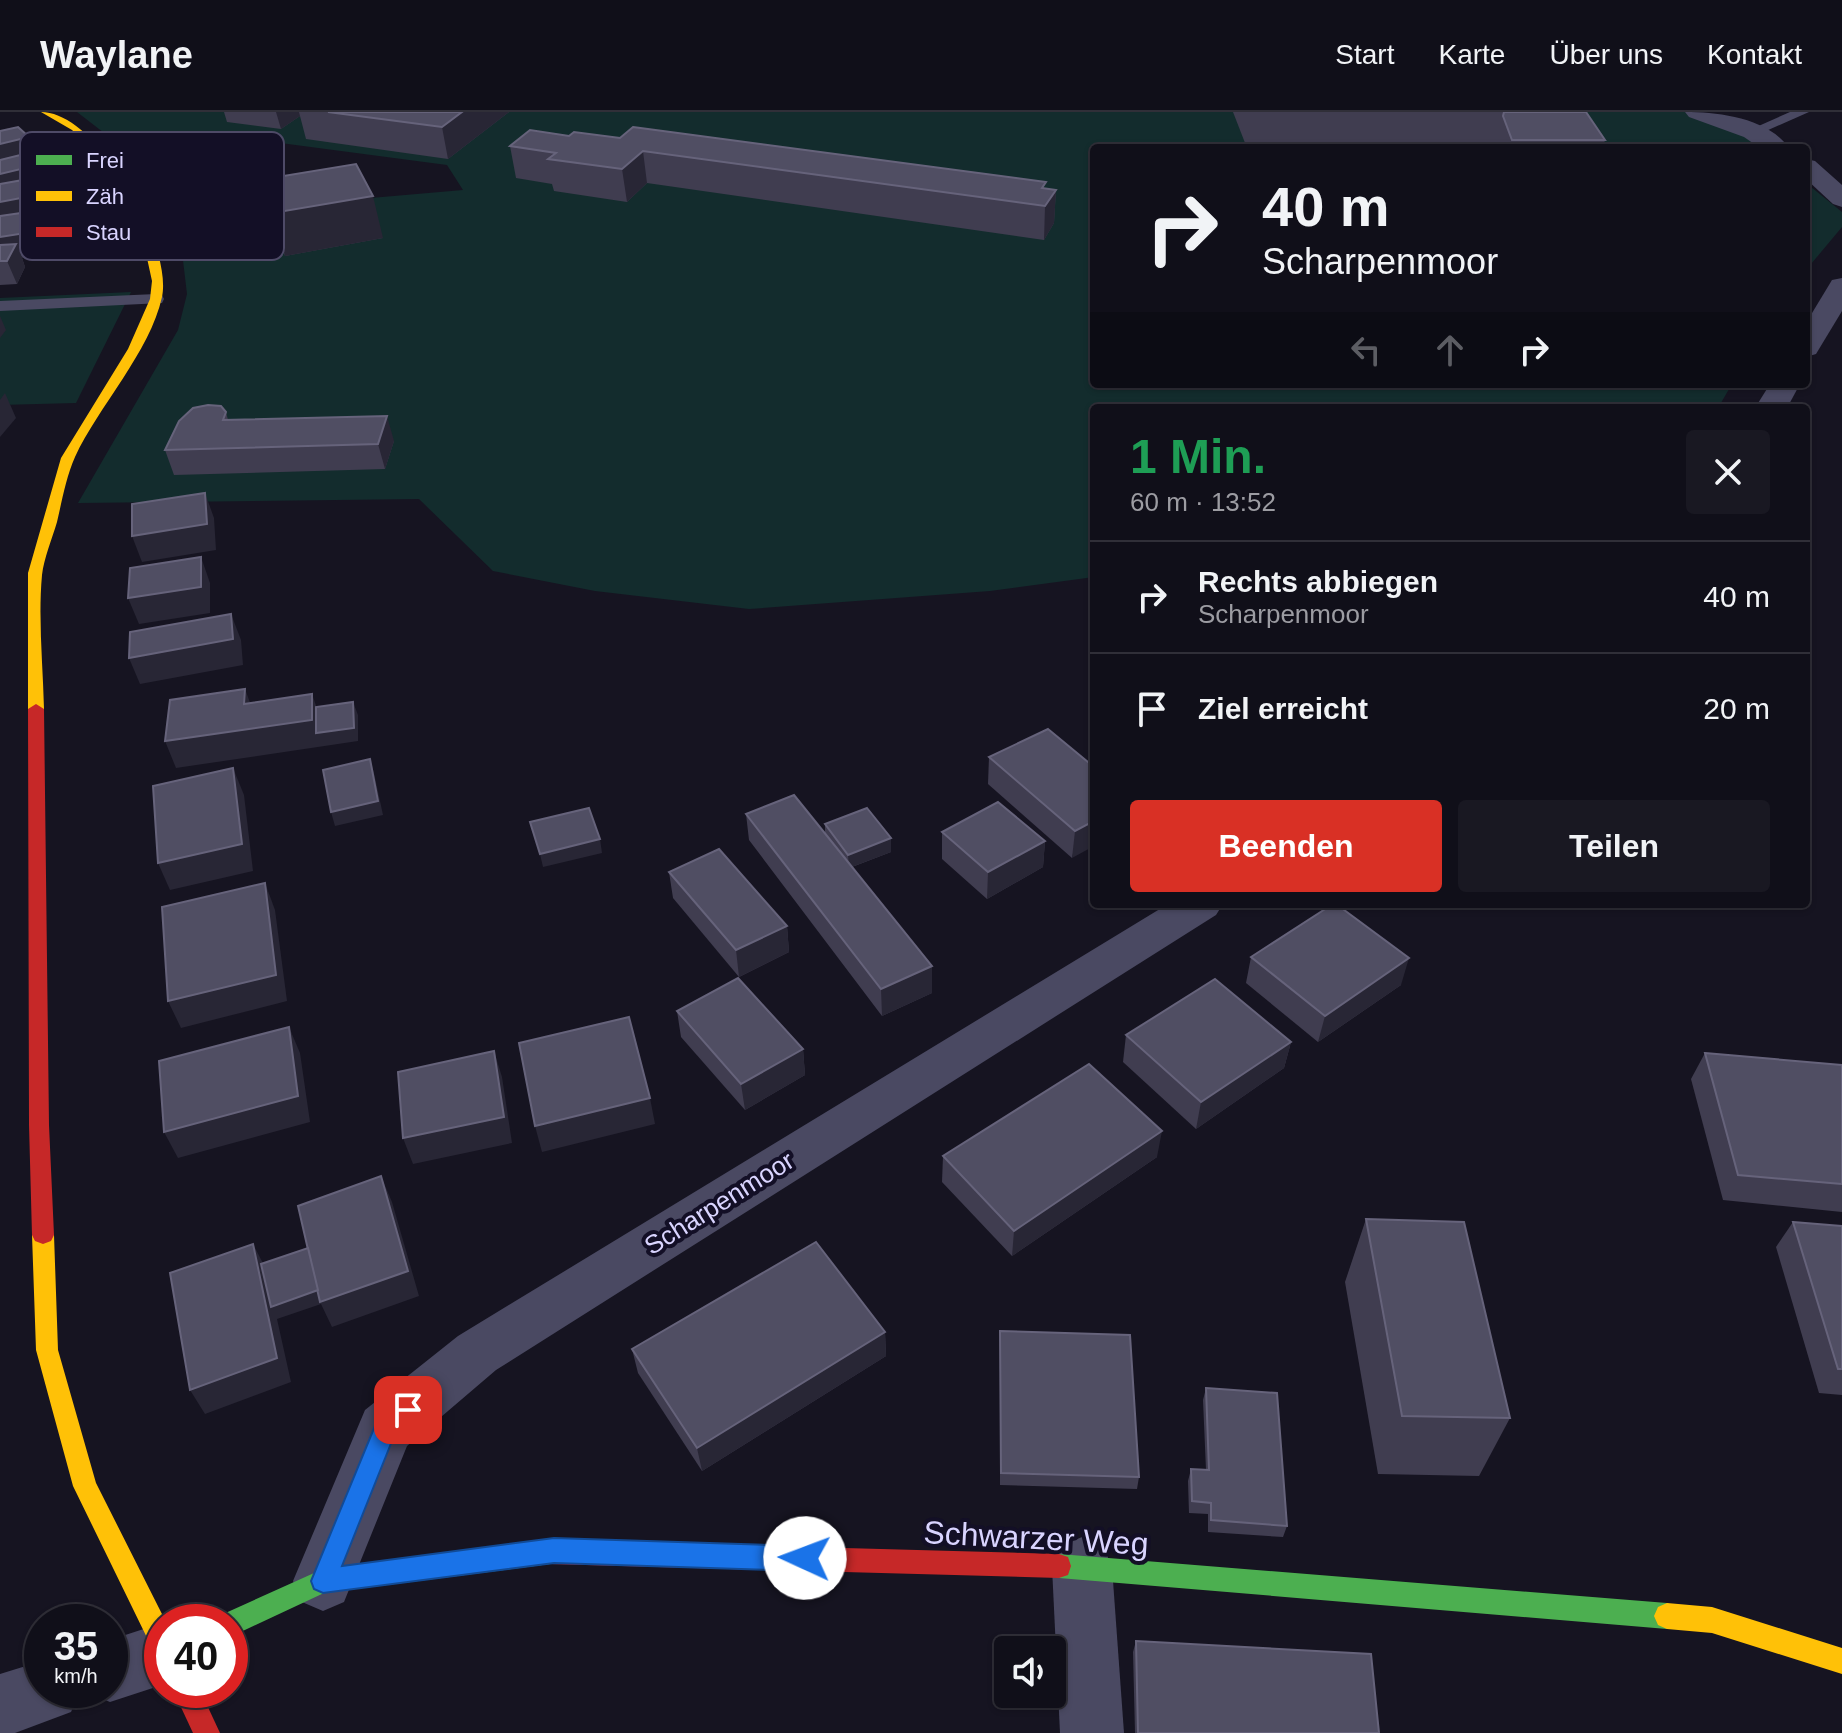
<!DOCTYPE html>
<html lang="de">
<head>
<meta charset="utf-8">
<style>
	body { margin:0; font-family:Helvetica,sans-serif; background:#191822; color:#f1f3f6; height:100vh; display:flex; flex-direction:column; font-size:30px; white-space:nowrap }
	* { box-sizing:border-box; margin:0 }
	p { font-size:26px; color:#9c9ca2 }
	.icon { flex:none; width:44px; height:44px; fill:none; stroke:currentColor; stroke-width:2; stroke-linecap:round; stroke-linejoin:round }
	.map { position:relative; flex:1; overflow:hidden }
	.details { position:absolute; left:1090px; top:292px; width:720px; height:504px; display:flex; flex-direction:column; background:#100f19; border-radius:8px; box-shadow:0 2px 6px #0004,0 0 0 2px #302f38 }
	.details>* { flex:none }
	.top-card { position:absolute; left:1090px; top:32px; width:720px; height:244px; border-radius:8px; box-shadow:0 2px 6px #0004,0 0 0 2px #302f38; background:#100f19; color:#f1f3f6; overflow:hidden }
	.fabs { position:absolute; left:994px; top:1524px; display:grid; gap:16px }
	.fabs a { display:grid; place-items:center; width:72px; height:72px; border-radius:8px; background:#100f19; box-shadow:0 2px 6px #0004,0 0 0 2px #302f38; font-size:40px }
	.speed { position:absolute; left:24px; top:1492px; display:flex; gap:16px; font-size:40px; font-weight:700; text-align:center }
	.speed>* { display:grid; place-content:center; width:104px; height:104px; border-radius:50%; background:#100f19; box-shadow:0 2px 6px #0004,0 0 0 2px #302f38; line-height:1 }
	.speed small { font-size:20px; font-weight:400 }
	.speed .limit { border:12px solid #d22; background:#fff; color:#111 }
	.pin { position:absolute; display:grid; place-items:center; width:68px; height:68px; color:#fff; margin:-34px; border-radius:16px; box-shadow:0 4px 12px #0006 }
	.me { position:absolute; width:88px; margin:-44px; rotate:272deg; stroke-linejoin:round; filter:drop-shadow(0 0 6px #0008) }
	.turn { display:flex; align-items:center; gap:28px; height:168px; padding:0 40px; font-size:36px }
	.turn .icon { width:104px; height:104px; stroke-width:2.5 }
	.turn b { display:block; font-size:56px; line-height:68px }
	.lanes { display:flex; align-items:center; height:76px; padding:0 40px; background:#0003; justify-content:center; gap:40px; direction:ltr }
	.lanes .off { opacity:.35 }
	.round { display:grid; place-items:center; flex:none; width:84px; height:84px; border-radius:8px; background:#191822 }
	.overview { display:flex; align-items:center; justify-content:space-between; height:136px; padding:0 40px }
	h1 { font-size:48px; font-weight:700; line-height:60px; color:#1e9e55 }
	.button { display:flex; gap:16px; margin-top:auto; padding:16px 40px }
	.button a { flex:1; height:92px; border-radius:8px; background:#d93025; color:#fff; font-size:32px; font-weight:700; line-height:92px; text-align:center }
	.button a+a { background:#191822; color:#f1f3f6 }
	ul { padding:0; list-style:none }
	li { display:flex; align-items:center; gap:24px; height:112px; padding:0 40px; border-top:2px solid #302f38 }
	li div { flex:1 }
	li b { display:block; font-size:30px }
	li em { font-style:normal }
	header { display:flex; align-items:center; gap:48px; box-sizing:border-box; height:112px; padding:0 40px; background:#100f19; border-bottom:2px solid #302f38 }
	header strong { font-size:38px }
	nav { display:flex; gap:44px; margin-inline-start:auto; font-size:28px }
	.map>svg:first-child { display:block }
	.green { fill:#132c2d; fill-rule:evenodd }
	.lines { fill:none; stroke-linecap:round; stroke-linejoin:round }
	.lane { fill:#4a4962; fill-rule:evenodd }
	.street { fill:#4a4962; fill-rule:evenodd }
	.fast { fill:#4caf50; fill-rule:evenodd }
	.slow { fill:#ffc107; fill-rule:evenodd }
	.jam { fill:#c62828; fill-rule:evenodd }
	.wall { fill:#403d50 }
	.shaded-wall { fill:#282635 }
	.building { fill:#504e63; stroke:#66637b; stroke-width:2 }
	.route { fill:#1a73e8; stroke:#114b97; stroke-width:2 }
	.labels { text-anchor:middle; stroke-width:8; stroke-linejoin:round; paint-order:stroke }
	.street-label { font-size:26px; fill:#d9d4ff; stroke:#130f26 }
	.near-street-label { font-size:32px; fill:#d9d4ff; stroke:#130f26 }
	.key { fill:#130f26; stroke:#4e4a67; stroke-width:2 }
	.key-label { font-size:22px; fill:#d9d4ff }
</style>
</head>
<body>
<header>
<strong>Waylane</strong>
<nav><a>Start</a><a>Karte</a><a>Über uns</a><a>Kontakt</a></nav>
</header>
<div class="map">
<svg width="1842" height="1621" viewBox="0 0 1842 1621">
	<rect width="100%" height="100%" fill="#161421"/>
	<g class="green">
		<path d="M77 0H1685L1746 22 1763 36H1094V272H1732L1718 296H1094V465L990 479 749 497 595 479 493 459 419 387 78 391 178 218 187 182 180 123 156 98 121 34ZM228 24 447 53 463 78 313 91 265 77 193 50Z"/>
		<path d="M1806 71 1842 100V115L1806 158Z"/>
		<path d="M131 180 76 291 0 293V186Z"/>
	</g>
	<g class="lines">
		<g class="lane">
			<path d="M1790 0H1809L1757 23H1747L1745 20Z"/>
			<path d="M156 182 162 183 164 187 162 191 0 199V189Z"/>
		</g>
		<g class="street">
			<path d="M1685 0C1719 0 1768 6 1789 36H1760L1744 25 1689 5Z"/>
			<path d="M1806 47 1815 49 1842 73V95L1833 92 1806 67Z"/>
			<path d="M1842 166V199L1816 242 1806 245V211L1832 168Z"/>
			<path d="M1770 272H1800L1787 296H1755Z"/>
			<path d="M1168 792H1223L1216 803 496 1258 407 1334 344 1490 323 1499 302 1490 293 1469 365 1298 458 1224Z"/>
			<path d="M1082 1425 1103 1434 1112 1455 1124 1621H1060L1052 1455 1061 1434Z"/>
			<path d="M162 1511V1573L110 1590 88 1581 86 1578H110V1528Z"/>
			<path d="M42 1549V1578H81L71 1600 15 1621H0V1562Z"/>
		</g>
		<g class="fast">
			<path d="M550 1428 559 1432 562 1440 559 1448 550 1452 324 1481 230 1525V1510H218L221 1503 323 1457Z"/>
			<path d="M1059 1442 1667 1491 1676 1495 1680 1504 1676 1513 1667 1517 1059 1466 1050 1463 1047 1454 1050 1445Z"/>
		</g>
		<g class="slow">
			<path d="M41 0C98 0 173 133 162 185 150 240 98 295 75 345 66 365 62 389 57 410 52 427 44 446 42 463 38 507 43 553 44 597L36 602 28 597V461L61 346 128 237 150 187 152 169 140 114 93 38 72 18Z"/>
			<path d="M43 1114 51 1117 54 1123 58 1238 96 1371 166 1510H162V1542L153 1538 73 1374 36 1238 32 1123 35 1117Z"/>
			<path d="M1667 1491 1712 1495 1842 1536V1562L1712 1521 1667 1517 1658 1513 1654 1504 1658 1495Z"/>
		</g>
		<g class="jam">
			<path d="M36 592 44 597 49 1013 54 1123 51 1129 43 1132 35 1129 32 1123 29 1013 28 597Z"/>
			<path d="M550 1428 1059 1442 1068 1445 1071 1454 1068 1463 1059 1466 550 1452 541 1448 538 1440 541 1432Z"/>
			<path d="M173 1578H200L220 1621H193Z"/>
		</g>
	</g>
	<g class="wall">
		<path d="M224 0H509L448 47 306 27 300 4 281 17 227 10Z"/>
		<path d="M1233 0H1586L1605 28 1603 36H1247Z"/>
		<path d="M0 19 38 47 34 48 38 53 43 65 71 101 66 102 72 117 73 138 22 146 25 155 17 172 0 173Z"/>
		<path d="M569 24 620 26 1056 78 1054 111 1044 128 647 71 627 90 554 79 552 72 516 66 510 34Z"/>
		<path d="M259 68 383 126 285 144 271 109Z"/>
		<path d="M226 300 228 308 394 329 385 357 174 363 165 338Z"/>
		<path d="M989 645 1094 655 1072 746 988 672Z"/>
		<path d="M746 702 825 721V712L891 740 852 755 932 854V881L882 904 749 728Z"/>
		<path d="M942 720 1045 729 1043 755 987 787 942 747Z"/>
		<path d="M669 760 787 814 789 840 739 865 673 786Z"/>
		<path d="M1251 845 1401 873 1318 930 1246 871Z"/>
		<path d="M677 899 803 937 805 963 745 998 681 925Z"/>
		<path d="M1126 923 1291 930 1284 956 1196 1017 1123 950Z"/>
		<path d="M1705 941 1842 953V1100L1723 1088 1691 967Z"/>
		<path d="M943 1044 1157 1045 1012 1144 942 1070Z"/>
		<path d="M1366 1107 1510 1306 1479 1364 1378 1362 1345 1170Z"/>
		<path d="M1793 1110 1842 1114V1283L1819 1281 1776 1135Z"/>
		<path d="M1000 1219 1139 1365 1137 1377 1000 1373Z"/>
		<path d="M885 1220 886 1244 702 1359 638 1261 632 1237Z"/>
		<path d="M1206 1276 1287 1414 1283 1425 1208 1420V1402L1189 1401 1188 1369 1191 1357 1206 1358 1203 1288Z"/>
		<path d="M1136 1529 1379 1621H1135L1133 1540Z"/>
	</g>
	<g class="shaded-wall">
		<path d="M276 0H299L300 4 281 17Z"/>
		<path d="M462 0H509L448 47 442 15Z"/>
		<path d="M29 25 38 47 0 57V32Z"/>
		<path d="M643 39 647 71 627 90 622 57Z"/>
		<path d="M38 53 47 75 0 86V62Z"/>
		<path d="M57 62 71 101 66 102 72 117 73 138 22 146 25 155 17 172 7 149 0 146V90Z"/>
		<path d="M1056 78 1054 111 1044 128 1045 94Z"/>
		<path d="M373 84 383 126 285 144 273 101Z"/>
		<path d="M0 204 6 218 0 226Z"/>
		<path d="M5 281 16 306 0 325V288Z"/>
		<path d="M387 304 394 329 385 357 378 332Z"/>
		<path d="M205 381 214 406 216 438 142 450 132 424Z"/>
		<path d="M201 445 210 471V501L139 512 128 486Z"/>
		<path d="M231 502 241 528 243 553 140 572 129 546Z"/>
		<path d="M245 577 255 604 312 582 321 608 353 590 358 603V629L176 656 165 629 244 592Z"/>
		<path d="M370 647 374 661 383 703 335 714 331 700Z"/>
		<path d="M233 656 244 683 253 759 170 778 158 751Z"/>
		<path d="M1094 709V734L1072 746 1075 719Z"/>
		<path d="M891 726V740L849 756 848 743Z"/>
		<path d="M600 727 602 741 543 755 540 742Z"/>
		<path d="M1045 729 1043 755 987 787 988 760Z"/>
		<path d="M265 771 275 798 287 889 181 916 168 889Z"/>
		<path d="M787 814 789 840 739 865 736 838Z"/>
		<path d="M1409 846 1401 873 1318 930 1325 904Z"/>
		<path d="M932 854V881L882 904 881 877Z"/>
		<path d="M289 915 300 941 310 1010 178 1046 164 1020Z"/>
		<path d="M1291 930 1284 956 1196 1017 1201 990Z"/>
		<path d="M803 937 805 963 745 998 741 972Z"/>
		<path d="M494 939 502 965 512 1031 413 1052 403 1026Z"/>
		<path d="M650 986 655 1012 542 1040 535 1014Z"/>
		<path d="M1162 1019 1157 1045 1012 1144 1014 1119Z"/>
		<path d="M381 1064 392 1090 419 1184 332 1215 321 1192 277 1207 291 1270 205 1302 190 1278 253 1132 266 1157 316 1148Z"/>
		<path d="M885 1220 886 1244 702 1359 697 1336Z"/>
	</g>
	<g class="building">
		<path d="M328 0H462L442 15Z"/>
		<path d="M1504 0H1586L1605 28H1512L1503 4Z"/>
		<path d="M18 15 29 25 0 32V19Z"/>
		<path d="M633 15 1046 70 1042 76 1056 78 1045 94 643 39 622 57 548 47 556 41 510 34 530 18 569 24 574 20 620 26Z"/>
		<path d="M28 41 38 53 0 62V48Z"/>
		<path d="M356 52 373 84 273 101 259 68Z"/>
		<path d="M57 62 63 78 0 90V72Z"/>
		<path d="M63 95 64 115 0 125V104Z"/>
		<path d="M16 132 7 149H0V133Z"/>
		<path d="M208 293 221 294 226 300 223 308 387 304 378 332 165 338 179 309 193 296Z"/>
		<path d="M205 381 207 412 132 424V392Z"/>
		<path d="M201 445V475L128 486 130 456Z"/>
		<path d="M231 502 233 527 129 546 130 520Z"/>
		<path d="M245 577 244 592 312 582V608L165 629 170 588Z"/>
		<path d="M353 590 354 616 316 621V595Z"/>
		<path d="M1048 617 1094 655V709L1075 719 989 645Z"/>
		<path d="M370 647 378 689 331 700 323 658Z"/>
		<path d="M233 656 242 732 158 751 153 674Z"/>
		<path d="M794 683 932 854 881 877 746 702Z"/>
		<path d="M998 690 1045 729 988 760 942 720Z"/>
		<path d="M589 696 600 727 540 742 530 710Z"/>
		<path d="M867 696 891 726 848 743 825 712Z"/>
		<path d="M719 737 787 814 736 838 669 760Z"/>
		<path d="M265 771 276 863 168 889 162 795Z"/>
		<path d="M1333 792H1336L1409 846 1325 904 1251 845Z"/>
		<path d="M738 866 803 937 741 972 677 899Z"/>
		<path d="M1215 867 1291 930 1201 990 1126 923Z"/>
		<path d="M629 905 650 986 535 1014 519 931Z"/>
		<path d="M289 915 298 984 164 1020 159 949Z"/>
		<path d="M494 939 504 1005 403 1026 398 960Z"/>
		<path d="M1705 941 1842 953V1072L1738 1063Z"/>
		<path d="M1089 952 1162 1019 1014 1119 943 1044Z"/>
		<path d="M381 1064 408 1159 320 1190 298 1094Z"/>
		<path d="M1366 1107 1464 1110 1510 1306 1402 1304Z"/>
		<path d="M1793 1110 1842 1114V1257H1838Z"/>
		<path d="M816 1130 885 1220 697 1336 632 1237Z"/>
		<path d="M253 1132 277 1246 190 1278 170 1161Z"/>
		<path d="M308 1136 318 1178 271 1195 261 1152Z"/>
		<path d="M1000 1219 1130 1223 1139 1365 1001 1361Z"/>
		<path d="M1206 1276 1277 1281 1287 1414 1211 1408V1391L1192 1389 1191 1357 1209 1358Z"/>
		<path d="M1136 1529 1371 1542 1379 1621H1138Z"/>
	</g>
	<path class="route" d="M408 1287 416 1290 420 1298 416 1305 394 1324 342 1454 554 1426 805 1434 814 1438 817 1446 814 1455 805 1459 554 1451 323 1481 314 1477 311 1469 377 1309Z"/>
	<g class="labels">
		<g class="street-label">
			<text transform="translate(719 1091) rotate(-32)" y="9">Scharpenmoor</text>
		</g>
		<g class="near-street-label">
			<text transform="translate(1036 1426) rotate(3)" y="11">Schwarzer Weg</text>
		</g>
	</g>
	<rect x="20" y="20" width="264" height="128" rx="12" class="key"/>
	<rect x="36" y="43" width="36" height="10" fill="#4caf50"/>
	<rect x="36" y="79" width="36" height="10" fill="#ffc107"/>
	<rect x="36" y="115" width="36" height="10" fill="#c62828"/>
	<g class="key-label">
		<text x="86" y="56">Frei</text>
		<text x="86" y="92">Zäh</text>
		<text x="86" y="128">Stau</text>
	</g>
</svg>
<div class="fabs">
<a><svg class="icon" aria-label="sound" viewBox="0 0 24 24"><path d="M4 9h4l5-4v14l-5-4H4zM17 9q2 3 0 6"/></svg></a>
</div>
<div class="speed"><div>35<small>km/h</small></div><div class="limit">40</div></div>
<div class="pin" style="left:408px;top:1298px;background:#d93025"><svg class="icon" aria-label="arrive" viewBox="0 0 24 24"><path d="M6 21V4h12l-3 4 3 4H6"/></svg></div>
<svg class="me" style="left:805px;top:1446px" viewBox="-20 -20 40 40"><circle r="19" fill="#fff"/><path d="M0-13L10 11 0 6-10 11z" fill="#1a73e8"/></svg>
<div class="top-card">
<div class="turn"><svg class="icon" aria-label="right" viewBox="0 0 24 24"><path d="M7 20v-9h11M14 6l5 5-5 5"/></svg><div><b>40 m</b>Scharpenmoor</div></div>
<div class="lanes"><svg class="icon off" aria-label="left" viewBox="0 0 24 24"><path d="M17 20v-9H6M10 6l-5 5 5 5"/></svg><svg class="icon off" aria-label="ahead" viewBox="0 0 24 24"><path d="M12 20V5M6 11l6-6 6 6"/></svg><svg class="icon" aria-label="right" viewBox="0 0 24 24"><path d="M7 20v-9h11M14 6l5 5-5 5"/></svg></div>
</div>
<section class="details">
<div class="overview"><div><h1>1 Min.</h1><p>60 m · 13:52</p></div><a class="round"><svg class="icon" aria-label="close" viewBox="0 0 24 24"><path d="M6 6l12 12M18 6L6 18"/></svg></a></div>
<ul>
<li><svg class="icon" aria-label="right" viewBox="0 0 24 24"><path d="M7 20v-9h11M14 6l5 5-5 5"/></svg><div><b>Rechts abbiegen</b><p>Scharpenmoor</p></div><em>40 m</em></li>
<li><svg class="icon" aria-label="arrive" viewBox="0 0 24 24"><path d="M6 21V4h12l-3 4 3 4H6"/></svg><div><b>Ziel erreicht</b></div><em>20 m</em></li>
</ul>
<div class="button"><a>Beenden</a><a>Teilen</a></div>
</section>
</div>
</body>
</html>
